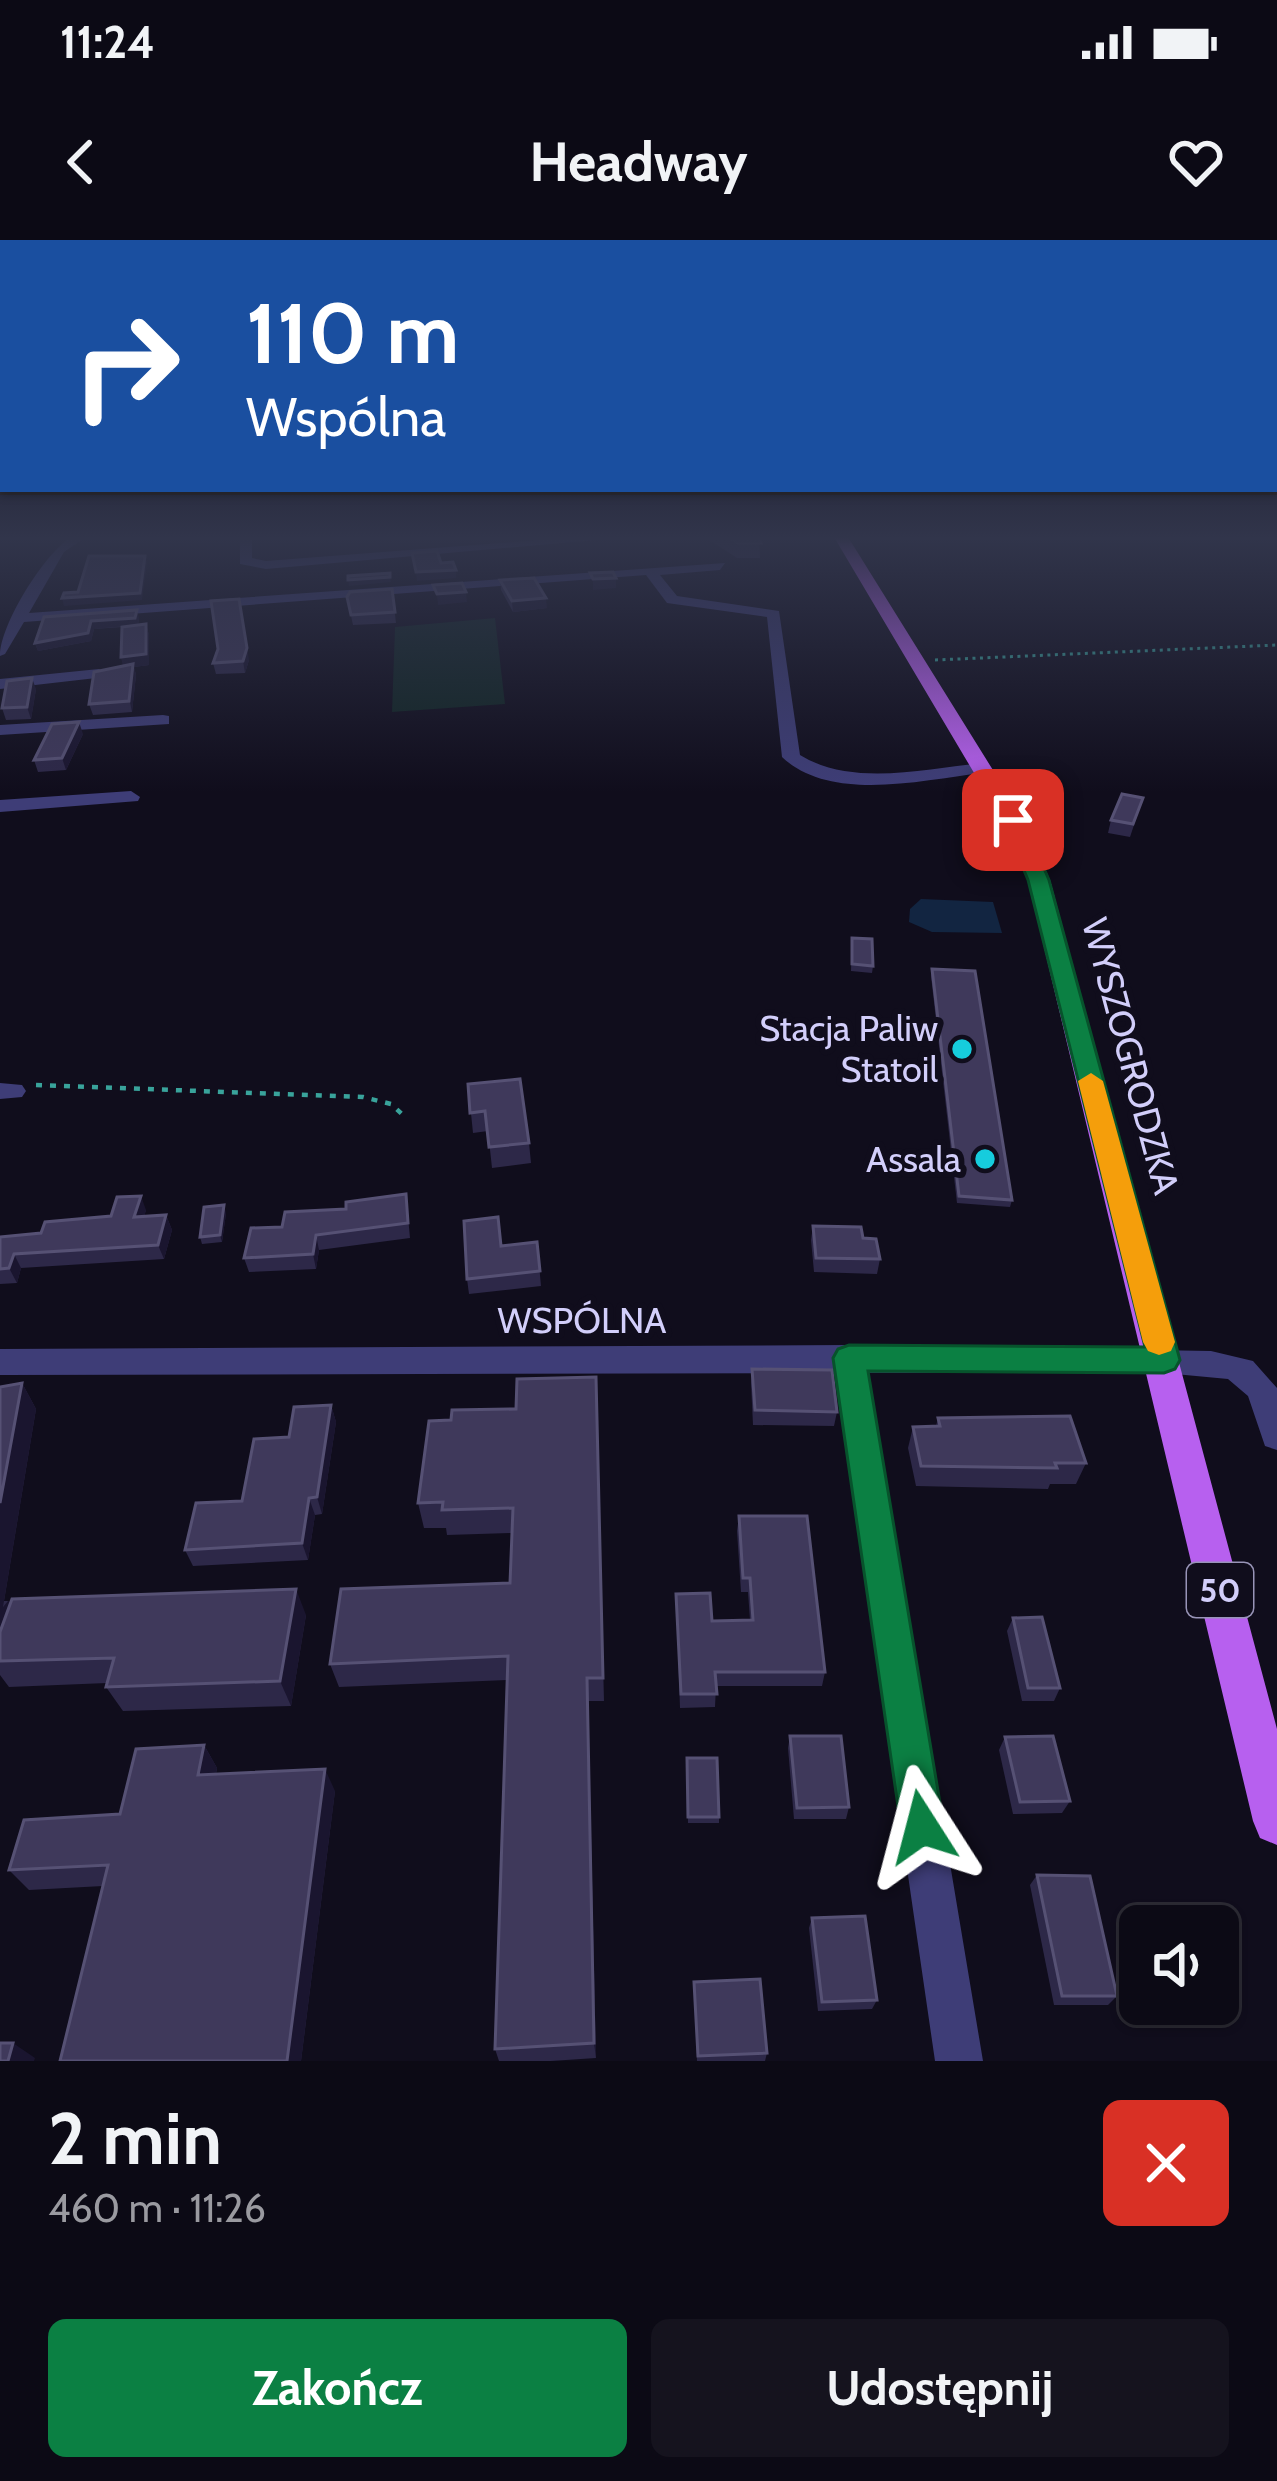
<!DOCTYPE html>
<html lang="pl">
<head>
<meta charset="utf-8">
<style>
	body { margin:0; font-family:Cabin,sans-serif; background:#15131e; color:#f1f3f6; height:100vh; display:flex; flex-direction:column; font-size:45px; white-space:nowrap }
	* { box-sizing:border-box; margin:0 }
	p { font-size:39px; color:#9a9aa0 }
	.icon { flex:none; width:66px; height:66px; fill:none; stroke:currentColor; stroke-width:2; stroke-linecap:round; stroke-linejoin:round }
	.map { position:relative; height:1821px; overflow:hidden }
	.details { display:flex; flex-direction:column; background:#0c0a15; flex:1 }
	.details>* { flex:none }
	.top-card { position:absolute; left:0px; top:0px; width:1278px; height:252px; box-shadow:0 3px 9px #0004,0 0 0 3px #2c2b34; background:#1a4fa0; color:#fff; overflow:hidden }
	.controls { position:absolute; left:1119px; top:1665px; display:grid; gap:24px }
	.controls a { display:grid; place-items:center; width:120px; height:120px; border-radius:18px; background:#0c0a15; box-shadow:0 3px 9px #0004,0 0 0 3px #2c2b34; font-size:60px }
	.pin { position:absolute; display:grid; place-items:center; width:102px; height:102px; color:#fff; margin:-51px; border-radius:24px; box-shadow:0 6px 18px #0006 }
	.me { position:absolute; width:132px; margin:-66px; rotate:351deg; stroke-linejoin:round; filter:drop-shadow(0 0 9px #0008) }
	.turn { display:flex; align-items:center; gap:42px; height:252px; padding:0 48px; font-size:54px }
	.turn .icon { width:156px; height:156px; stroke-width:2.5 }
	.turn b { display:block; font-size:84px; line-height:102px }
	.round { display:grid; place-items:center; flex:none; width:126px; height:126px; border-radius:18px; background:#15131e }
	.headline { display:flex; align-items:center; justify-content:space-between; height:204px; padding:0 48px }
	h1 { font-size:72px; font-weight:700; line-height:90px }
	.button { display:flex; gap:24px; margin-top:auto; padding:24px 48px }
	.button a { flex:1; height:138px; border-radius:18px; background:#0b8043; color:#fff; font-size:48px; font-weight:700; line-height:138px; text-align:center }
	.button a+a { background:#15131e; color:#f1f3f6 }
	.status { display:flex; justify-content:space-between; align-items:center; height:84px; padding:0 60px; background:#0c0a15; direction:ltr }
	.status svg { height:33px; fill:currentColor }
	header { display:flex; justify-content:space-between; align-items:center; height:156px; padding:0 48px; background:#0c0a15; font-size:54px; font-weight:700 }
	.map>svg:first-child { display:block }
	.green { fill:#112524 }
	.water { fill:#122541 }
	.lines { fill:none; stroke-linecap:round; stroke-linejoin:round }
	.path-far1 { stroke:#39a39b; stroke-width:3; stroke-dasharray:3 4.5; stroke-linecap:butt }
	.path { stroke:#39a39b; stroke-width:4.5; stroke-dasharray:6 8; stroke-linecap:butt }
	.minor { fill:#3e3d77; fill-rule:evenodd }
	.major { fill:#b760ef; fill-rule:evenodd }
	.wall { fill:#2d2848 }
	.shaded-wall { fill:#1a152f }
	.building { fill:#3f395b; stroke:#565174; stroke-width:3 }
	.route { fill:#0b8043; stroke:#07532c; stroke-width:3 }
	.slow { fill:#f59e0b }
	.poi-dot { fill:#16ccdd; stroke:#100d1c; stroke-width:4.5 }
	.labels { text-anchor:middle; stroke-width:12; stroke-linejoin:round; paint-order:stroke }
	.shield { fill:#100d1c; stroke:#9894b7; stroke-width:3 }
	.shield-label { font-size:33px; font-weight:bold; fill:#d2cefa }
	.poi-label { font-size:36px; fill:#d2cefa; stroke:#100d1c; text-anchor:end }
	.street-label { font-size:36px; fill:#d2cefa; stroke:#100d1c }
</style>
</head>
<body>
<div class="status"><b>11:24</b><svg viewBox="0 0 49 12"><path d="M0 12V9h3v3zM5 12V6h3v6zM10 12V3h3v9zM15 12V0h3v12zM26 1h20v11H26zM47 4h2v5h-2z"/></svg></div>
<header><svg class="icon" aria-label="back" viewBox="0 0 24 24"><path d="M15 5l-7 7 7 7"/></svg>Headway<svg class="icon" aria-label="heart" viewBox="0 0 24 24"><path d="M12 20l-8-8c-3-5 5-10 8-4 3-6 11-1 8 4z"/></svg></header>
<div class="map">
<svg width="1277" height="1821" viewBox="0 0 1277 1821">
	<rect width="100%" height="100%" fill="#100d1c"/>
	<path class="green" d="M495 378 505 464 392 472 395 387Z"/>
	<path class="water" d="M921 659 993 662 1002 693 932 692 909 682 910 669Z"/>
	<g class="lines">
		<path class="path-far1" d="M935 420 1277 405"/>
		<path class="path" d="M36 845 363 857 391 864 404 876"/>
		<g class="minor">
			<path d="M71 297H86L64 312 29 373 725 323 720 330 660 335 677 356 779 371 800 515C852 547 924 529 982 523L991 528 982 533C922 540 831 563 782 517L767 377 667 363 646 335 24 382 5 414 0 416C0 384 45 313 71 297Z"/>
			<path d="M240 297H252V318L266 321 578 297H631L266 329 240 324Z"/>
			<path d="M99 429 107 434 105 437 0 449V439Z"/>
			<path d="M163 475 169 476V484L0 495V485Z"/>
			<path d="M131 551 140 557 138 561 0 572V560Z"/>
			<path d="M0 843 22 845 26 851 22 857 0 859Z"/>
			<path d="M849 1105 1211 1111 1253 1121 1277 1148V1210L1265 1206 1248 1156 1228 1139 1164 1133H868L983 1821H935L835 1133 0 1135V1109Z"/>
		</g>
		<path class="major" d="M834 297H848L1024 580 1050 640 1277 1489V1605L1260 1598 1253 1581 1028 640 1002 580Z"/>
	</g>
	<g class="wall">
		<path d="M708 297H759L760 318H737L708 299Z"/>
		<path d="M500 340 547 368 513 372 501 350Z"/>
		<path d="M392 349 396 383 353 385 347 357Z"/>
		<path d="M139 378 138 385 146 384 149 395V425L134 427 136 435 132 472 93 475 89 464 124 426 121 417 136 386 94 389 91 401 38 411 35 403Z"/>
		<path d="M249 420 245 433 216 434 213 423Z"/>
		<path d="M36 449 31 479 6 480 2 468Z"/>
		<path d="M83 494 66 530 38 532 34 520Z"/>
		<path d="M1143 558 1130 597 1108 593 1111 580Z"/>
		<path d="M852 698 873 726 872 733 851 731Z"/>
		<path d="M932 729 1012 960 1010 967 957 963 931 736Z"/>
		<path d="M468 844 529 903 531 923 492 928 488 891 473 893Z"/>
		<path d="M406 954 410 998 319 1010 316 1029 249 1032 244 1018 282 987Z"/>
		<path d="M146 970 144 976 166 975 172 990 164 1019 21 1028 17 1043 0 1044V997L41 993 111 976Z"/>
		<path d="M226 973 222 1002 202 1004 200 997Z"/>
		<path d="M813 986 863 998 880 1019 877 1034 814 1032 811 1000Z"/>
		<path d="M537 1002 541 1046 469 1054 467 1039 501 1006Z"/>
		<path d="M752 1129 837 1172 834 1186 753 1185 751 1143Z"/>
		<path d="M596 1137 604 1461H588L596 1818 551 1821H499L495 1809 507 1440 339 1447 330 1424 510 1343 512 1293 447 1295 446 1288H424L418 1263 451 1180 516 1169Z"/>
		<path d="M22 1143 36 1169 4 1361H8L10 1364 306 1375 291 1466 123 1471 106 1447 107 1443 9 1447 0 1435V1147Z"/>
		<path d="M331 1165 336 1182 322 1274 315 1275 308 1320 193 1326 185 1310 242 1261 289 1197Z"/>
		<path d="M938 1178 1086 1223 1076 1244H1050L1048 1249 916 1246 908 1208 913 1187 936 1186Z"/>
		<path d="M739 1276 825 1432 822 1446H716L715 1467 680 1468 676 1354 712 1381 750 1380 748 1352H741L737 1291Z"/>
		<path d="M1013 1378 1060 1448 1054 1461H1022L1007 1391Z"/>
		<path d="M790 1496 849 1567 846 1579H794L788 1508Z"/>
		<path d="M1005 1497 1070 1561 1062 1573 1013 1574 999 1510Z"/>
		<path d="M204 1505 217 1528 216 1534 335 1551 301 1821H60L103 1646 29 1650 9 1630 120 1574Z"/>
		<path d="M687 1518 719 1577V1583H688Z"/>
		<path d="M1037 1635 1117 1756 1108 1765H1054L1030 1645Z"/>
		<path d="M812 1678 877 1760 872 1769 818 1771 809 1688Z"/>
		<path d="M694 1742 767 1813 765 1821H697Z"/>
	</g>
	<g class="shaded-wall">
		<path d="M145 316 147 323 142 360 64 366 62 358 140 353Z"/>
		<path d="M456 330V338L417 341 416 332Z"/>
		<path d="M390 337 391 342 349 346 348 340Z"/>
		<path d="M616 338V348L593 350V339Z"/>
		<path d="M466 352 467 362 438 365 437 354Z"/>
		<path d="M546 358 547 368 513 372 512 361Z"/>
		<path d="M239 359 249 420 245 433 243 421Z"/>
		<path d="M137 370 139 378 138 385 94 389 91 401 38 411 35 403 91 381Z"/>
		<path d="M146 384 149 395V425L134 427 136 435 132 472 121 417Z"/>
		<path d="M32 438 36 449 31 479 27 467Z"/>
		<path d="M79 482 83 494 66 530 62 518Z"/>
		<path d="M141 956 146 970 140 992 134 977Z"/>
		<path d="M224 965 226 973 222 1002 220 995Z"/>
		<path d="M166 975 172 990 164 1019 158 1005Z"/>
		<path d="M316 995 319 1010 316 1029 313 1014Z"/>
		<path d="M14 1014 21 1028 17 1043 9 1028Z"/>
		<path d="M22 1143 36 1169 3 1367 8 1361 25 1385 0 1416V1263Z"/>
		<path d="M331 1165 336 1182 322 1274 317 1257Z"/>
		<path d="M309 1258 315 1275 308 1320 302 1303Z"/>
		<path d="M296 1349 306 1375 291 1466 280 1441Z"/>
		<path d="M587 1438 588 1461 596 1818 594 1803Z"/>
		<path d="M204 1505 217 1528 212 1556 198 1535Z"/>
		<path d="M325 1529 335 1551 301 1821H287Z"/>
		<path d="M13 1803 35 1818 34 1821H8Z"/>
	</g>
	<g class="building">
		<path d="M728 297H759L761 303H738Z"/>
		<path d="M437 311 441 323 453 322 456 330 416 332 412 313Z"/>
		<path d="M89 316H145L140 353 62 358 64 353 78 352Z"/>
		<path d="M613 332 616 338 593 339 590 333Z"/>
		<path d="M390 333V337L348 340V336Z"/>
		<path d="M534 338 546 358 512 361 500 340Z"/>
		<path d="M462 343 466 352 437 354 433 345Z"/>
		<path d="M392 349 395 372 351 375 347 357 350 352Z"/>
		<path d="M239 359 247 408 243 421 213 423 218 409 211 361Z"/>
		<path d="M137 370 135 378 91 381 88 393 35 403 44 377Z"/>
		<path d="M146 384V414L121 417 122 387Z"/>
		<path d="M133 424 129 461 89 464 94 432Z"/>
		<path d="M32 438 27 467 2 468 7 441Z"/>
		<path d="M79 482 62 518 34 520 52 484Z"/>
		<path d="M1122 554 1143 558 1133 584 1111 580Z"/>
		<path d="M852 698 872 699 873 726 852 724Z"/>
		<path d="M932 729 975 731 1012 960 959 956Z"/>
		<path d="M520 839 529 903 489 907 485 871 470 873 468 844Z"/>
		<path d="M406 954 408 983 316 995 313 1014 244 1018 251 988 282 987 285 972 346 969V962Z"/>
		<path d="M141 956 134 977 166 975 158 1005 14 1014 9 1028 0 1029V997L41 993 45 982 111 976 117 957Z"/>
		<path d="M224 965 220 995 200 997 204 967Z"/>
		<path d="M498 977 501 1006 537 1002 540 1031 467 1039 464 981Z"/>
		<path d="M813 986 861 987 863 998 876 999 880 1019 816 1018Z"/>
		<path d="M752 1129 832 1130 837 1172 755 1170Z"/>
		<path d="M596 1137 603 1438H587L594 1803 495 1809 508 1416 330 1424 341 1349 510 1343 513 1268 442 1270 443 1262 418 1263 429 1181 451 1180 452 1170 516 1169 517 1139Z"/>
		<path d="M22 1143 0 1263V1147Z"/>
		<path d="M331 1165 317 1257 309 1258 302 1303 185 1310 196 1263 242 1261 254 1199 289 1197 294 1167Z"/>
		<path d="M1070 1176 1086 1223H1055L1057 1228 921 1226 913 1187 940 1186 938 1178Z"/>
		<path d="M739 1276H807L825 1432H715L717 1454H681L676 1354 710 1353 712 1381 753 1380 750 1338H743Z"/>
		<path d="M296 1349 280 1441 106 1447 114 1418 0 1421V1392L12 1359Z"/>
		<path d="M1042 1377 1060 1448H1028L1013 1378Z"/>
		<path d="M790 1496H841L849 1567 797 1568Z"/>
		<path d="M1053 1496 1070 1561 1020 1562 1005 1497Z"/>
		<path d="M204 1505 198 1535 325 1529 287 1821H60L108 1625 9 1630 24 1580 120 1574 136 1509Z"/>
		<path d="M687 1518H717L719 1577H688Z"/>
		<path d="M1037 1635 1090 1636 1117 1756H1062Z"/>
		<path d="M865 1676 877 1760 822 1762 812 1678Z"/>
		<path d="M760 1739 767 1813 698 1816 694 1742Z"/>
		<path d="M0 1803H13L8 1821H0Z"/>
	</g>
	<linearGradient id="sky" x2="0" y2="1"><stop stop-color="#09070f"/><stop offset="0.54" stop-color="#31354b"/><stop offset="1" stop-color="#31354b" stop-opacity="0"/></linearGradient>
	<rect width="1277" height="552" fill="url(#sky)"/>
	<path class="route" d="M1006 576 1023 580 1049 640 1180 1120 1175 1129 1164 1133 868 1131 944 1587 938 1602 922 1608 907 1602 901 1587 833 1118 838 1109 849 1105 1145 1107 1028 640 1003 580Z"/>
	<path class="slow" d="M1091 833 1103 841 1175 1102 1171 1111 1159 1115 1148 1111 1143 1102 1078 841Z"/>
	<g class="poi-dot">
		<circle cx="962" cy="809" r="12"/>
		<circle cx="985" cy="919" r="12"/>
	</g>
	<g class="labels">
		<rect class="shield" x="1187" y="1323" width="66" height="54" rx="9"/>
		<g class="shield-label">
			<text x="1220" y="1362">50</text>
		</g>
		<g class="poi-label">
			<text x="938" y="801">Stacja Paliw<tspan x="938" dy="41">Statoil</tspan></text>
			<text x="961" y="932">Assala</text>
		</g>
		<g class="street-label">
			<text transform="translate(1131 816) rotate(75)" y="13">WYSZOGRODZKA</text>
			<text x="582" y="1093">WSPÓLNA</text>
		</g>
	</g>
</svg>
<div class="controls">
<a><svg class="icon" aria-label="sound" viewBox="0 0 24 24"><path d="M4 9h4l5-4v14l-5-4H4zM17 9q2 3 0 6"/></svg></a>
</div>
<div class="pin" style="left:1013px;top:580px;background:#d93025"><svg class="icon" aria-label="arrive" viewBox="0 0 24 24"><path d="M6 21V4h12l-3 4 3 4H6"/></svg></div>
<svg class="me" style="left:922px;top:1587px" viewBox="-20 -20 40 40"><path d="M0-17L14 15 0 8-14 15z" fill="#0b8043" stroke="#fff" stroke-width="4"/></svg>
<div class="top-card">
<div class="turn"><svg class="icon" aria-label="right" viewBox="0 0 24 24"><path d="M7 20v-9h11M14 6l5 5-5 5"/></svg><div><b>110 m</b>Wspólna</div></div>
</div>
</div>
<section class="details">
<div class="headline"><div><h1>2 min</h1><p>460 m · 11:26</p></div><a class="round" style="background:#d93025;color:#fff"><svg class="icon" aria-label="close" viewBox="0 0 24 24"><path d="M6 6l12 12M18 6L6 18"/></svg></a></div>
<div class="button"><a>Zakończ</a><a>Udostępnij</a></div>
</section>
</body>
</html>
